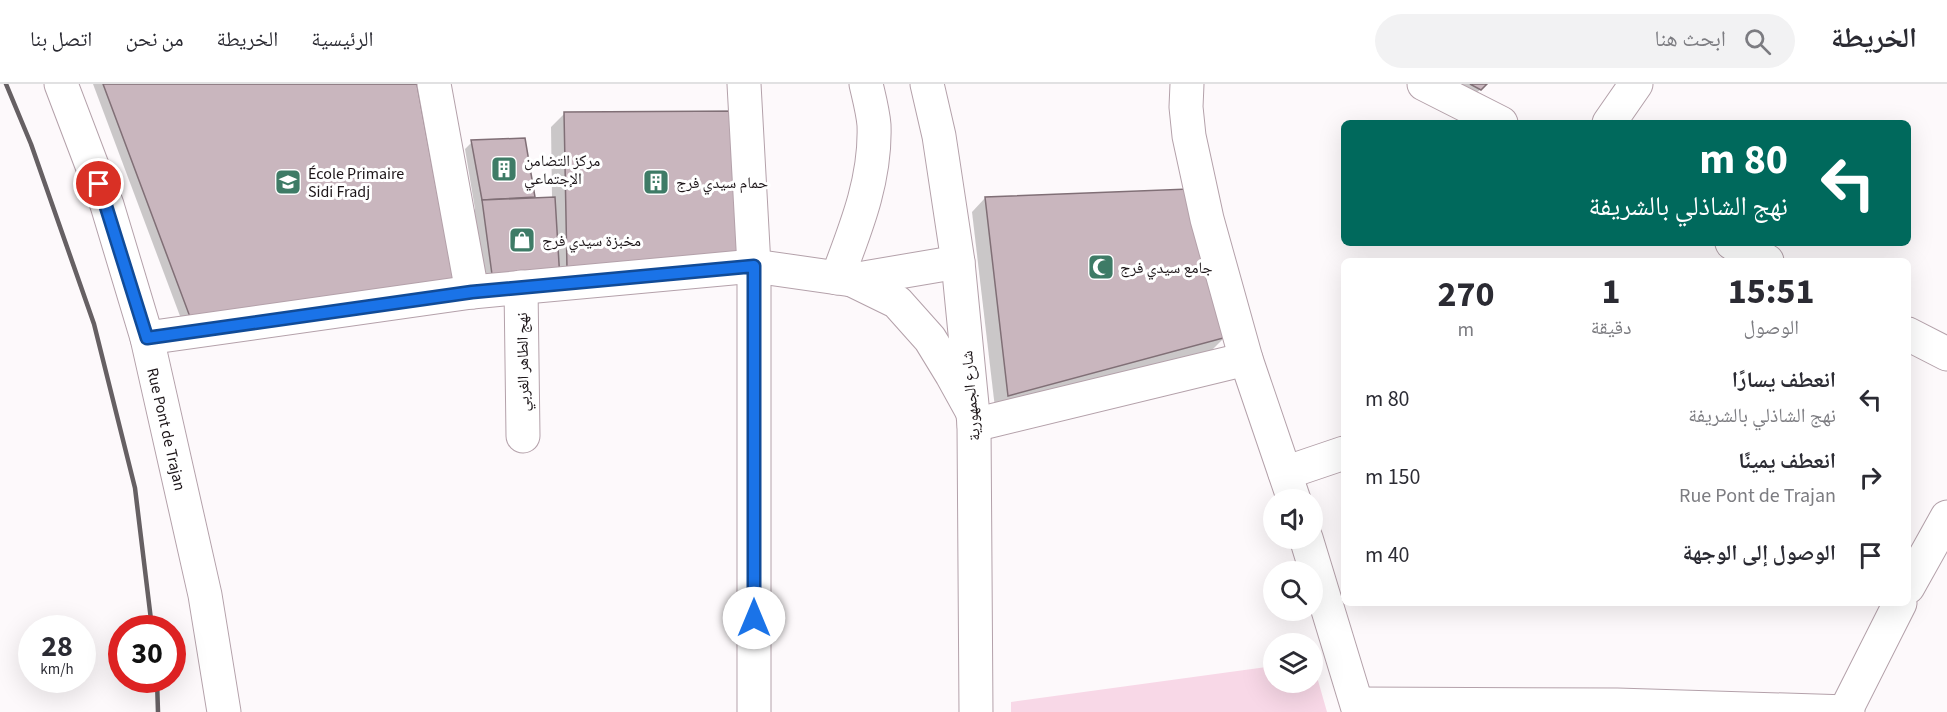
<!DOCTYPE html>
<html lang="ar">
<head>
<meta charset="utf-8">
<style>
	body { margin:0; font-family:"Source Sans 3","Noto Naskh Arabic",sans-serif; background:#f2f2f3; color:#2b2b33; direction:rtl; height:100vh; display:flex; flex-direction:column; font-size:22px; white-space:nowrap }
	* { box-sizing:border-box; margin:0 }
	p { font-size:20px; color:#7c7c81 }
	.icon { flex:none; width:33px; height:33px; fill:none; stroke:currentColor; stroke-width:2; stroke-linecap:round; stroke-linejoin:round }
	.map { position:relative; flex:1; overflow:hidden; direction:ltr }
	.sheet { position:absolute; left:1341px; top:174px; width:570px; height:348px; display:flex; flex-direction:column; background:#fff; border-radius:9px; box-shadow:0 6px 24px #0002; direction:rtl }
	.sheet>* { flex:none }
	.banner { position:absolute; left:1341px; top:36px; width:570px; height:126px; border-radius:9px; box-shadow:0 6px 24px #0002; direction:rtl; background:#00695c; color:#fff; overflow:hidden }
	.controls { position:absolute; left:1263px; top:405px; display:grid; gap:12px }
	.controls a { display:grid; place-items:center; width:60px; height:60px; border-radius:50%; background:#fff; box-shadow:0 6px 24px #0002; font-size:30px }
	.speed { position:absolute; left:18px; top:531px; display:flex; gap:12px; font-size:30px; font-weight:700; text-align:center }
	.speed>* { display:grid; place-content:center; width:78px; height:78px; border-radius:50%; background:#fff; box-shadow:0 6px 24px #0002; line-height:1 }
	.speed small { font-size:15px; font-weight:400 }
	.speed .limit { border:9px solid #d22; background:#fff; color:#111 }
	.pin { position:absolute; display:grid; place-items:center; width:51px; height:51px; color:#fff; margin:-26px; border:3px solid #fff; border-radius:50%; box-shadow:0 2px 6px #0007 }
	.me { position:absolute; width:66px; margin:-33px; rotate:0deg; stroke-linejoin:round; filter:drop-shadow(0 0 4px #0008) }
	.turn { display:flex; align-items:center; gap:21px; height:126px; padding:0 24px; font-size:27px }
	.turn .icon { width:78px; height:78px; stroke-width:2.5 }
	.turn b { display:block; font-size:42px; line-height:51px }
	.eta { display:flex; justify-content:space-evenly; align-items:center; height:102px; text-align:center }
	.eta b { font-size:36px; font-weight:700; line-height:42px }
	ul { padding:0; list-style:none }
	li { display:flex; align-items:center; gap:18px; height:78px; padding:0 24px }
	li div { flex:1 }
	li b { display:block; font-size:22px }
	li em { font-style:normal }
	header { display:flex; align-items:center; gap:36px; box-sizing:border-box; height:84px; padding:0 30px; background:#fff; border-bottom:2px solid #e1e1e2 }
	header strong { font-size:28px }
	nav { display:flex; gap:33px; margin-inline-start:auto; font-size:21px }
	.search { width:420px; height:54px; background:#f2f2f3; display:flex; align-items:center; gap:15px; box-sizing:border-box; padding:0 21px; border-radius:33px; color:#7c7c81; font-size:22px }
	.map>svg:first-child { display:block }
	.green { fill:#f8d8e7 }
	.shadow { fill:#0003 }
	.building { fill:#c9b6be; stroke:#806f76; stroke-width:1.5 }
	.lines { fill:none; stroke-linecap:round; stroke-linejoin:round }
	.minor-casing { stroke:#b4a1aa; stroke-width:35 }
	.major-casing { stroke:#b4a1aa; stroke-width:35 }
	.minor { stroke:#fff; stroke-width:33 }
	.major { stroke:#fff; stroke-width:33 }
	.rail { stroke:#666063; stroke-width:4.5 }
	.route-casing { stroke:#114b97; stroke-width:15 }
	.route { stroke:#1a73e8; stroke-width:10 }
	.labels { text-anchor:middle; stroke-width:6; stroke-linejoin:round; paint-order:stroke }
	.poi-label { font-size:16px; fill:#1c1518; stroke:#fff; text-anchor:start }
	.street-label { font-size:16px; fill:#1c1518; stroke:#fff }
</style>
</head>
<body>
<header>
<strong>الخريطة</strong>
<div class="search"><svg class="icon" aria-label="search" viewBox="0 0 24 24"><circle cx="10" cy="10" r="6"/><path d="M15 15l6 6"/></svg>ابحث هنا</div>
<nav><a>الرئيسية</a><a>الخريطة</a><a>من نحن</a><a>اتصل بنا</a></nav>
</header>
<div class="map">
<svg width="1947" height="628" viewBox="0 0 1947 628">
	<rect width="100%" height="100%" fill="#fdf9fb"/>
	<path class="green" d="M1313 579 1327 628H1011V618L1273 582 1274 598H1312Z"/>
	<g class="shadow">
		<path d="M93 0H415L186 248Z"/>
		<path d="M1433 0H1486L1466 19Z"/>
		<path d="M565 29 751 167 483 208 472 128 475 125 465 65 472 58 534 113 531 115 552 114 551 43Z"/>
		<path d="M985 114 1226 252 1212 266 995 324 972 128Z"/>
	</g>
	<g class="building">
		<path d="M103 0H417L454 197 193 241Z"/>
		<path d="M1470 0H1487L1481 6Z"/>
		<path d="M742 27 753 168 567 185 564 28Z"/>
		<path d="M525 54 535 113 482 116 471 56Z"/>
		<path d="M1189 105 1227 253 1008 312 985 113Z"/>
		<path d="M555 113 560 196 493 198 482 116Z"/>
	</g>
	<g class="lines">
		<defs>
			<g id="minor">
				<path d="M61 0 107 121 147 254 205 511 224 628"/>
				<path d="M434 0 472 208"/>
				<path d="M744 0 754 182V628"/>
				<path d="M1187 0 1186 23 1189 52 1207 135 1246 275 1294 416"/>
				<path d="M1424 0 1501 39"/>
				<path d="M1609 39 1636 0"/>
				<path d="M1732 159 1767 177"/>
				<path d="M837 194C856 144 876 95 874 41 873 28 869 13 866 0"/>
				<path d="M852 196 897 218 930 255 952 291 973 329"/>
				<path d="M521 203 523 352"/>
				<path d="M1908 250 1947 270"/>
				<path d="M147 254 472 208 754 182 852 196 958 178"/>
				<path d="M974 341 1246 275"/>
				<path d="M1285 389 1344 369"/>
				<path d="M1306 454 1359 628"/>
				<path d="M1908 503 1947 433"/>
				<path d="M1358 620 1617 621 1848 628"/>
				<path d="M1845 628 1900 519"/>
			</g>
			<path id="major" d="M927 0 939 52 958 178 974 341 976 628"/>
		</defs>
		<use href="#minor" class="minor-casing"/>
		<use href="#major" class="major-casing"/>
		<use href="#minor" class="minor"/>
		<use href="#major" class="major"/>
		<g class="rail">
			<path d="M6 0 31 60 94 240 135 404 152 544"/>
			<path d="M157 596 158 628"/>
		</g>
	</g>
	<g class="lines">
		<defs>
			<path id="route" d="M99 100 147 254 472 208 754 182V534"/>
		</defs>
		<use href="#route" class="route-casing"/>
		<use href="#route" class="route"/>
	</g>
	<defs>
		<symbol id="building-square" viewBox="-11 -11 22 22"><rect x="-9" y="-9" width="18" height="18" rx="4" fill="#3e7b66" stroke="#fff"/><path d="M-4-6H4V6H1V3H-1V6H-4ZM-2.5-4.3h1.7v1.8h-1.7ZM.8-4.3h1.7v1.8H.8ZM-2.5-1h1.7V.8h-1.7ZM.8-1h1.7V.8H.8Z" fill="#fff"/></symbol>
		<symbol id="school-square" viewBox="-11 -11 22 22"><rect x="-9" y="-9" width="18" height="18" rx="4" fill="#3e7b66" stroke="#fff"/><path d="M0-5L7-2L0 1L-7-2ZM-4 1L0 2.5L4 1V4Q0 6-4 4Z" fill="#fff"/></symbol>
		<symbol id="shop-square" viewBox="-11 -11 22 22"><rect x="-9" y="-9" width="18" height="18" rx="4" fill="#3e7b66" stroke="#fff"/><path d="M-5-2.5h2.3a2.7 3.5 0 0 1 5.4 0H5L5.5 6h-11ZM-1.5-2.5h3a1.5 2.3 0 0 0-3 0Z" fill="#fff"/></symbol>
		<symbol id="mosque-square" viewBox="-11 -11 22 22"><rect x="-9" y="-9" width="18" height="18" rx="4" fill="#3e7b66" stroke="#fff"/><path d="M3.5-4.9A6 6 0 1 0 3.5 4.9A5 5 0 1 1 3.5-4.9Z" fill="#fff"/></symbol>
	</defs>
	<g fill-rule="evenodd">
		<use href="#building-square" x="489" y="70" width="30" height="30"/>
		<use href="#school-square" x="273" y="83" width="30" height="30"/>
		<use href="#building-square" x="641" y="83" width="30" height="30"/>
		<use href="#shop-square" x="507" y="141" width="30" height="30"/>
		<use href="#mosque-square" x="1086" y="168" width="30" height="30"/>
	</g>
	<g class="labels">
		<g class="poi-label">
			<text x="524" y="82">مركز التضامن<tspan x="524" dy="18">الإجتماعي</tspan></text>
			<text x="308" y="95">École Primaire<tspan x="308" dy="18">Sidi Fradj</tspan></text>
			<text x="676" y="104">حمام سيدي فرج</text>
			<text x="542" y="162">مخبزة سيدي فرج</text>
			<text x="1120" y="189">جامع سيدي فرج</text>
		</g>
		<g class="street-label">
			<text transform="translate(522 278) rotate(-91)" y="6">نهج الطاهر الغربي</text>
			<text transform="translate(970 312) rotate(-95)" y="6">شارع الجمهورية</text>
			<text transform="translate(167 345) rotate(77)" y="6">Rue Pont de Trajan</text>
		</g>
	</g>
</svg>
<div class="controls">
<a><svg class="icon" aria-label="sound" viewBox="0 0 24 24"><path d="M4 9h4l5-4v14l-5-4H4zM17 9q2 3 0 6"/></svg></a>
<a><svg class="icon" aria-label="search" viewBox="0 0 24 24"><circle cx="10" cy="10" r="6"/><path d="M15 15l6 6"/></svg></a>
<a><svg class="icon" aria-label="layers" viewBox="0 0 24 24"><path d="M12 4l9 5-9 5-9-5zM3 14l9 5 9-5"/></svg></a>
</div>
<div class="speed"><div>28<small>km/h</small></div><div class="limit">30</div></div>
<div class="pin" style="left:99px;top:100px;background:#d93025"><svg class="icon" aria-label="arrive" viewBox="0 0 24 24"><path d="M6 21V4h12l-3 4 3 4H6"/></svg></div>
<svg class="me" style="left:754px;top:534px" viewBox="-20 -20 40 40"><circle r="19" fill="#fff"/><path d="M0-13L10 11 0 6-10 11z" fill="#1a73e8"/></svg>
<div class="banner">
<div class="turn"><svg class="icon" aria-label="left" viewBox="0 0 24 24"><path d="M17 20v-9H6M10 6l-5 5 5 5"/></svg><div><b>80 m</b>نهج الشاذلي بالشريفة</div></div>
</div>
<section class="sheet">
<div class="eta">
<div><b>15:51</b><p>الوصول</p></div>
<div><b>1</b><p>دقيقة</p></div>
<div><b>270</b><p>m</p></div>
</div>
<ul>
<li><svg class="icon" aria-label="left" viewBox="0 0 24 24"><path d="M17 20v-9H6M10 6l-5 5 5 5"/></svg><div><b>انعطف يسارًا</b><p>نهج الشاذلي بالشريفة</p></div><em>80 m</em></li>
<li><svg class="icon" aria-label="right" viewBox="0 0 24 24"><path d="M7 20v-9h11M14 6l5 5-5 5"/></svg><div><b>انعطف يمينًا</b><p>Rue Pont de Trajan</p></div><em>150 m</em></li>
<li><svg class="icon" aria-label="arrive" viewBox="0 0 24 24"><path d="M6 21V4h12l-3 4 3 4H6"/></svg><div><b>الوصول إلى الوجهة</b></div><em>40 m</em></li>
</ul>
</section>
</div>
</body>
</html>
